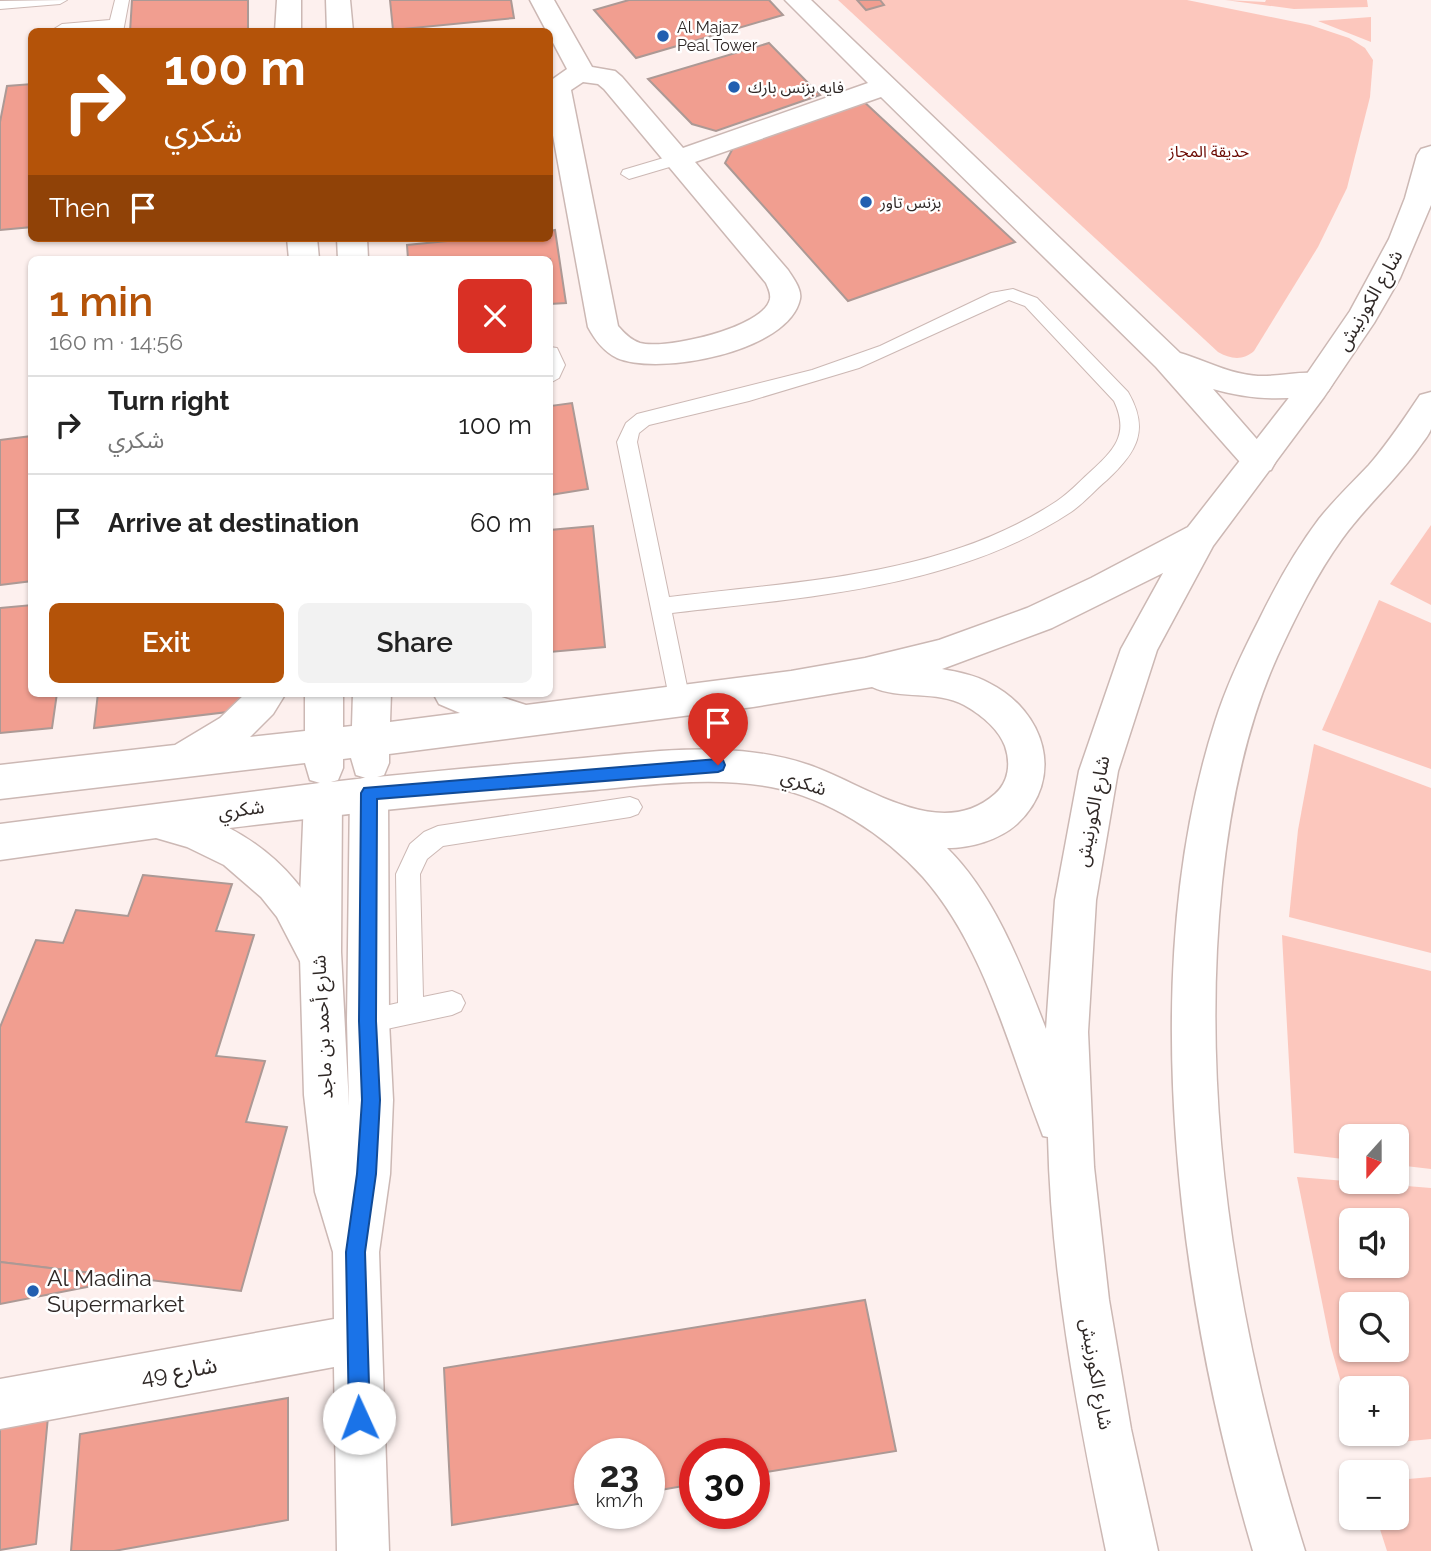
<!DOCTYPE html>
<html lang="en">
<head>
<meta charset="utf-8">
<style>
	body { margin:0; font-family:Raleway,"Noto Sans Arabic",sans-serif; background:#f2f2f2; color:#222; height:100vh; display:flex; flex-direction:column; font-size:26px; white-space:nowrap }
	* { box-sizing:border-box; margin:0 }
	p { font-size:23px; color:#767676 }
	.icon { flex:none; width:38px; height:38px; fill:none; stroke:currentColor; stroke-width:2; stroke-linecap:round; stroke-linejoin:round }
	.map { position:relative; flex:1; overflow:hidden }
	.panel { position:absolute; left:28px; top:256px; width:525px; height:441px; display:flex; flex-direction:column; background:#fff; border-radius:10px; box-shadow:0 2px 5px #0004 }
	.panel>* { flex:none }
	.banner { position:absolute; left:28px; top:28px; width:525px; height:214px; border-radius:10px; box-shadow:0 2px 5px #0004; background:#b45309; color:#fff; overflow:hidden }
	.needle { width:46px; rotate:201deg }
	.tools { position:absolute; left:1339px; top:1124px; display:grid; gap:14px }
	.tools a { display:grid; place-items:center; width:70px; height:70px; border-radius:10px; background:#fff; box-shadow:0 2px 5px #0004; font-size:35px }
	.speed { position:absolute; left:574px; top:1438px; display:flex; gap:14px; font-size:35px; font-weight:700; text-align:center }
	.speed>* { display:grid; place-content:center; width:91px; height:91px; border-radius:50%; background:#fff; box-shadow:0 2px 5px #0004; line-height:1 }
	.speed small { font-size:18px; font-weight:400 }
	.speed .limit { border:10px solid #d22; background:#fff; color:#111 }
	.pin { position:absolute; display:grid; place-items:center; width:60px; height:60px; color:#fff; margin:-72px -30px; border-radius:50% 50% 50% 0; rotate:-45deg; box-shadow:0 0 7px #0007 }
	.pin .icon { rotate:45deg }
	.me { position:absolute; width:77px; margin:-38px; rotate:358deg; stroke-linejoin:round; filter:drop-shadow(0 0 5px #0008) }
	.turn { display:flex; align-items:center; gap:24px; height:147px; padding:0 21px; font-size:32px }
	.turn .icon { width:91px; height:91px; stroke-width:2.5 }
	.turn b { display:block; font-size:49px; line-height:60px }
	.then { display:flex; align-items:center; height:66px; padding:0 21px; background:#0003; gap:14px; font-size:26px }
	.round { display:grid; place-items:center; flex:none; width:74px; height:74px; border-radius:10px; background:#f2f2f2 }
	.summary { display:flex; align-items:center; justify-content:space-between; height:119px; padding:0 21px }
	h1 { font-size:42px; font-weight:600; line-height:52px; color:#b45309 }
	.primary-button { display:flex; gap:14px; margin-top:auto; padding:14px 21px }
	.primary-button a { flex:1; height:80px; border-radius:10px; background:#b45309; color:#fff; font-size:28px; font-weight:600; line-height:80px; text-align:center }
	.primary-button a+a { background:#f2f2f2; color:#222 }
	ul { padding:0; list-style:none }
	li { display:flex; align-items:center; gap:21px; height:98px; padding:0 21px; border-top:2px solid #e0e0e0 }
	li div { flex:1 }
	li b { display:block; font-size:26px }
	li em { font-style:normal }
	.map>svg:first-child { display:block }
	.green { fill:#fcc7bd; fill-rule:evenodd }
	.building { fill:#f19e90; stroke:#ac9995; stroke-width:2 }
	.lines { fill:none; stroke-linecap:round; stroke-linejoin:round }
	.lane-casing { stroke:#ccb8b4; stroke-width:2 }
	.street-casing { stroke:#ccb8b4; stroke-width:3 }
	.secondary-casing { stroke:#ccb8b4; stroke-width:3 }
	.lane { fill:#fff; fill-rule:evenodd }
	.street { fill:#fff; fill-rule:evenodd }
	.secondary { fill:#fff; fill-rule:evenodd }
	.route { fill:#1a73e8; stroke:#114b97; stroke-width:2 }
	.poi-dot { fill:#225fb0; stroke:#fff; stroke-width:2.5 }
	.labels { text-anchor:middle; stroke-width:5; stroke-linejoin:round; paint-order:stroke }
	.far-poi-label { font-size:16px; fill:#2f2826; stroke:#fff; text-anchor:start }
	.far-park-label { font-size:16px; fill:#6b0801; stroke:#fff }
	.street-label { font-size:19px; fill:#2f2826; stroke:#fff }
	.near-poi-label { font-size:23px; fill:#2f2826; stroke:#fff; text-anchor:start }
	.near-street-label { font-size:23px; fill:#2f2826; stroke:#fff }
</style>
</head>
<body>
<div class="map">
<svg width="1431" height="1551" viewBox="0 0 1431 1551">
	<rect width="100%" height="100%" fill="#fdf0ee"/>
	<g class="green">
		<path d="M838 0H1187L1310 25 1349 38 1365 48 1373 60 1370 97 1347 188 1318 247 1254 351C1243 361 1230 359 1218 352Z"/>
		<path d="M1225 0 1265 2 1266 0H1367L1368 7 1294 9Z"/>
		<path d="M1371 17V42L1318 21Z"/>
		<path d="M1431 525V605L1390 584Z"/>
		<path d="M1379 600 1431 623V769L1322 730Z"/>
		<path d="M1314 744 1431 788V953L1289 917 1298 830Z"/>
		<path d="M1282 935 1431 971V1169L1397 1165 1396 1136H1351V1160L1294 1153Z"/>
		<path d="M1297 1177 1431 1188V1439L1359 1446 1355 1433H1396V1388H1351V1418L1331 1347ZM1351 1220H1396V1265H1351ZM1351 1304H1396V1349H1351Z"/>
		<path d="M1431 1477V1551H1387L1376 1517H1396L1397 1480Z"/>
	</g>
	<g class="building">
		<path d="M132 0H248V31L130 32Z"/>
		<path d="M390 0H511L514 18 393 30Z"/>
		<path d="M629 0H769L783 15 636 58 594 10Z"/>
		<path d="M857 0H880L884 5 866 10Z"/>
		<path d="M769 43 820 95 716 131 692 124 648 79Z"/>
		<path d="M32 84V227L0 230V122L7 86Z"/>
		<path d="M861 99 1015 242 848 301 725 163 733 148Z"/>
		<path d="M555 230 566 303 550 304V259H408L407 245 478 238H550V231Z"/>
		<path d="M572 403 588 489 550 495V406Z"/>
		<path d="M32 436V581L0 585V440Z"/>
		<path d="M593 526 605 647 550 652V530Z"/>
		<path d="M32 605V693H57L52 728 0 733V608Z"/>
		<path d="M98 693H245L244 710 94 728Z"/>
		<path d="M143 875 232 884 216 931 254 935 216 1056 265 1061 246 1122 287 1127 241 1291 0 1262V1027L36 940 63 943 76 910 128 916Z"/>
		<path d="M0 1262 133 1278 0 1304Z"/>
		<path d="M865 1300 896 1451 754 1474V1454H695V1484L649 1492V1454H590V1502L452 1525 444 1368Z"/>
		<path d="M288 1398V1520L114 1551H71L80 1434Z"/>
		<path d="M48 1417 36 1544 0 1550V1426Z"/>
	</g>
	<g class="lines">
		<defs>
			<g id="lane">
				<path d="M67 0 60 4 0 9V1Z"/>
				<path d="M115 0H129L123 32H108V29L56 32 54 29 62 24 110 20Z"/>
				<path d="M677 154 683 155 685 159 683 163 629 179 621 174 623 170Z"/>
				<path d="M1013 289 1037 298 1128 392C1150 430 1137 452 1107 480 1095 490 1084 503 1071 512 954 589 807 597 672 613L690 701 687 707 679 710 671 707 617 442 626 423 637 414 812 370 880 346 991 293ZM1009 300 1025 306 1114 401C1130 435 1114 450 1089 473 1079 482 1069 493 1057 501 944 576 800 581 669 597L637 442 639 433 649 425 749 401 859 368Z"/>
				<path d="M550 347 557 348 565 365 559 378 550 383Z"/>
				<path d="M630 797 638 800 642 807 638 814 630 817 443 846 427 859 420 874 423 997 452 991 461 995 465 1003 461 1011 452 1015 368 1033 359 1030 355 1021 359 1012 398 1003 396 874 410 844 424 832 438 826Z"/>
			</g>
			<g id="street">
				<path d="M530 0H554L592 67 615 71 622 77 683 148 868 83 785 0H811L1180 353C1207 361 1229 374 1258 376 1281 377 1306 369 1328 375L1333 383 1328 391C1290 402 1251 400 1213 389L1276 461 1271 470 1259 473 1247 470 1156 367 881 97 695 162 788 270C793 278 802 289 800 299 789 352 659 376 617 358 603 351 595 340 588 327L550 119V81L567 69 550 37V32H547ZM583 82 598 84 604 89 766 283C768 288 771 293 770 299 764 328 664 350 640 343 631 340 624 333 618 326L571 90Z"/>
				<path d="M369 776 383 781 388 793 389 1021 393 1100 390 1174 379 1252 389 1551H337L334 1367 0 1429V1379L334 1319 333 1252 315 1192 304 1095 299 922 304 799 309 787 323 782 337 787 342 799 341 952 349 1106 347 1021 350 793 355 781Z"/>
			</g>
			<g id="secondary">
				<path d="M277 0H301V32H275Z"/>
				<path d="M326 0H350L353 32H327Z"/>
				<path d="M1431 146V205L1400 278 1374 323 1324 397 1213 546 1157 650 1118 771 1096 900 1088 1032 1094 1167 1109 1300 1131 1429 1158 1551H1106C1078 1415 1051 1277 1048 1137L1043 1136 1037 1120C1006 1038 982 944 923 877 884 834 828 798 771 787 705 775 637 787 571 792 457 802 343 814 229 828 283 856 314 898 339 953L333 967 318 972 303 967 277 917 261 897 224 865 187 847 156 838 0 860V824L320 783 310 780 305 763 0 799V765L175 745 220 718 246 693H286L273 714 250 737 305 731V693H343V727L352 726 353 693H391L390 722 460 713 439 704 433 693H489L526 705 791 671 865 658 939 640 1027 608 1091 578 1188 527 1302 381 1350 311 1389 239 1405 198 1417 155 1421 149ZM1163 573 1121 649 1079 771 1055 900 1046 1029C1022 968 995 895 947 848 971 848 999 840 1017 824 1066 778 1045 711 989 683 975 675 958 672 942 669L1052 628ZM872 687C900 700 937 690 964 705 980 714 998 728 1005 746 1011 763 1009 782 995 794 940 843 865 784 809 765 780 755 751 751 720 750 674 748 628 754 583 758 514 764 445 770 377 777L384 775 389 763V754L753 707ZM351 758 356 775 366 778 331 782 338 780 343 768V759Z"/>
				<path d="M287 238H317L319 259H289Z"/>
				<path d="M337 238H367L368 259H338Z"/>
				<path d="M1431 392C1431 403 1431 418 1431 429 1429 435 1422 443 1418 449 1395 481 1365 507 1342 539 1316 575 1296 616 1277 657 1245 729 1230 806 1222 883 1199 1107 1238 1337 1305 1551H1253C1179 1302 1134 974 1215 722 1226 687 1242 653 1259 620 1276 585 1295 551 1319 519 1334 500 1352 483 1369 465 1388 443 1404 419 1420 395Z"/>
			</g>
		</defs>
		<use href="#lane" class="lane-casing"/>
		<use href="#street" class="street-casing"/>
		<use href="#secondary" class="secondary-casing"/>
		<use href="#lane" class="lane"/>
		<use href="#street" class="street"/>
		<use href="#secondary" class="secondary"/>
	</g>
	<path class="route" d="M718 759 723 760 725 765 723 770 718 772 377 799 376 1021 380 1100 376 1174 365 1252 370 1418 367 1426 359 1429 352 1426 349 1418 346 1252 357 1174 362 1100 359 1021 361 793 364 788Z"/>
	<g class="poi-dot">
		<circle cx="663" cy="36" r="7"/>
		<circle cx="734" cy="87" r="7"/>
		<circle cx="866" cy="202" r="7"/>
		<circle cx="33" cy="1291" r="7"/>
	</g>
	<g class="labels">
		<g class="far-poi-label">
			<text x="677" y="33">Al Majaz<tspan x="677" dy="18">Peal Tower</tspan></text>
			<text x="748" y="93">فايه بزنس بارك</text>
			<text x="880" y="208">بزنس تاور</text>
		</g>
		<g class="far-park-label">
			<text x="1209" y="157">حديقة المجاز</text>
		</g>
		<g class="street-label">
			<text transform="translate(1369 300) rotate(-60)" y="7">شارع الكورنيش</text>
			<text transform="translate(804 782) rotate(18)" y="7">شكري</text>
			<text transform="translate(241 809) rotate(-8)" y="7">شكري</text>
			<text transform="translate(1092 811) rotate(-79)" y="7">شارع الكورنيش</text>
			<text transform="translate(322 1027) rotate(-93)" y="7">شارع أحمد بن ماجد</text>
			<text transform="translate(1097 1374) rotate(80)" y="7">شارع الكورنيش</text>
		</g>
		<g class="near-poi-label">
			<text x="47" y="1286">Al Madina<tspan x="47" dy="26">Supermarket</tspan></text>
		</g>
		<g class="near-street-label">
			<text transform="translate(179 1371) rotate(-10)" y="8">شارع 49</text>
		</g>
	</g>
</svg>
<div class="tools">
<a><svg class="needle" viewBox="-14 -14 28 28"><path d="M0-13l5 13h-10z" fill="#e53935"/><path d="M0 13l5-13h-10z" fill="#767676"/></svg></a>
<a><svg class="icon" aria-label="sound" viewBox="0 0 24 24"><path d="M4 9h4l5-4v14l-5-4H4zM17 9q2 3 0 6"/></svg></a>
<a><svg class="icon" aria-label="search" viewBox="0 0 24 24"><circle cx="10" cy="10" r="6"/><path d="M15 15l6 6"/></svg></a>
<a>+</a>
<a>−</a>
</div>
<div class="speed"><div>23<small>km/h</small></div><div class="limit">30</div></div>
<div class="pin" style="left:718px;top:765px;background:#d93025"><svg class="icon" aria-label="arrive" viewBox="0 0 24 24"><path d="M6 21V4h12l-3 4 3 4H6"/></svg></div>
<svg class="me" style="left:359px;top:1418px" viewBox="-20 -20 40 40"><circle r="19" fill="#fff"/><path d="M0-13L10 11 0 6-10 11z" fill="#1a73e8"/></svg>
<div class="banner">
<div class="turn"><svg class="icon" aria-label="right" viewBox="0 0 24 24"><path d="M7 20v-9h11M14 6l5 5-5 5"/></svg><div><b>100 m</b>شكري</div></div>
<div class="then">Then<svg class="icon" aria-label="arrive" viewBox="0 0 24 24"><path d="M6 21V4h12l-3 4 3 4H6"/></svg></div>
</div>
<section class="panel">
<div class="summary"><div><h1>1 min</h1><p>160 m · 14:56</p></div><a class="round" style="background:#d93025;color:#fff"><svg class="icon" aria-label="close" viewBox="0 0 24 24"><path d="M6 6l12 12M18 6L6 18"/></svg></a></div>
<ul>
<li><svg class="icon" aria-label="right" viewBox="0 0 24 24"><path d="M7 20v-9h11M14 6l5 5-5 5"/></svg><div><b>Turn right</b><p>شكري</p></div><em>100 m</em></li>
<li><svg class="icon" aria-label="arrive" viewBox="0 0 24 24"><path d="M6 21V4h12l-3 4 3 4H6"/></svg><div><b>Arrive at destination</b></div><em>60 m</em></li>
</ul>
<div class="primary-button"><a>Exit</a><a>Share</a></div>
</section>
</div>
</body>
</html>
